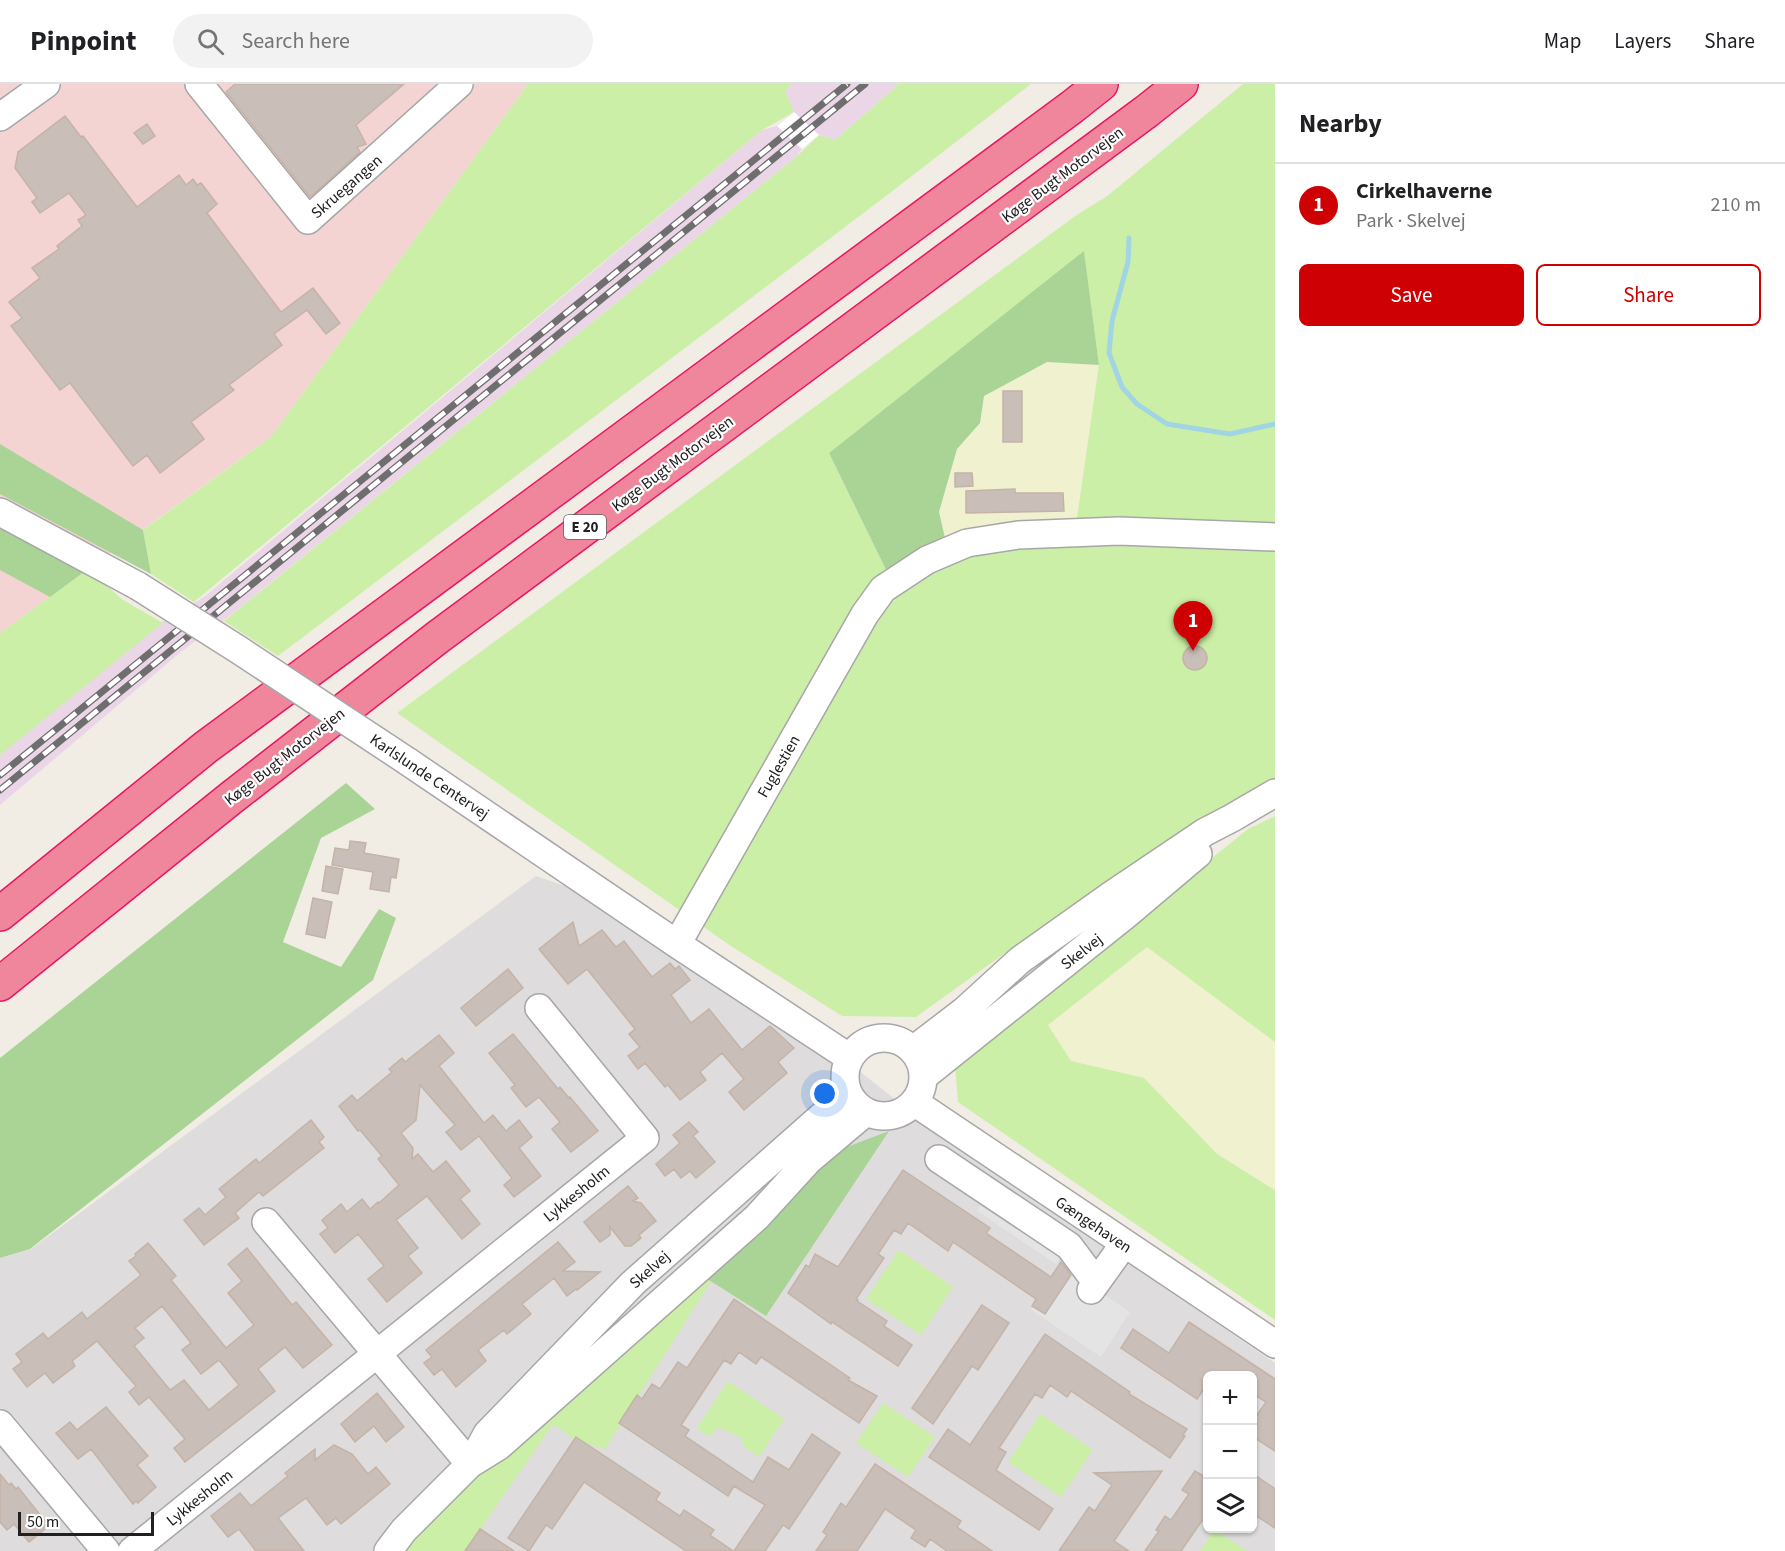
<!DOCTYPE html>
<meta charset="utf-8">
<style>
body{margin:0;font-family:"Source Sans 3",sans-serif;background:#f2f2f2;color:#202124}
.controls{position:absolute;right:18px;bottom:18px;display:grid;overflow:hidden;border-radius:9px;box-shadow:0 2px 4px #0004}
.controls button{width:54px;height:54px;display:grid;place-items:center;padding:0;border:0;border-bottom:2px solid #e0e0e0;background:#fff;color:#202124;font:30px sans-serif}
.scale{position:absolute;left:18px;bottom:15px;width:136px;box-sizing:border-box;padding-left:6px;border:3px solid #202020;border-top:0;font-size:16px;line-height:21px;white-space:nowrap;color:#202020;-webkit-text-stroke:4px #fff;paint-order:stroke}
.you{position:absolute;left:825px;top:1010px;width:21px;height:21px;margin:-15px;border:4px solid #fff;border-radius:50%;background:#1a73e8;box-shadow:0 0 0 9px #1a73e833}
.badge{display:grid;place-items:center;width:39px;height:39px;border-radius:50%;background:#cf0003;color:#fff;font-size:20px;font-weight:700}
.pin{position:absolute;translate:-50% -50px;filter:drop-shadow(0 2px 3px #0008)}
.pin::after{content:'';position:absolute;top:32px;width:21px;height:18px;background:inherit;clip-path:polygon(0 0,100% 0,50% 100%)}
.list{margin:0;padding:0;list-style:none}
h2{display:flex;justify-content:space-between;align-items:center;height:78px;margin:0;padding:0 24px;font-size:26px}
h2 small{font-size:20px;font-weight:400;color:#757577}
.list li{display:grid;grid-template-columns:39px 1fr auto;gap:18px;align-items:center;box-sizing:border-box;height:84px;padding:0 24px;border-top:2px solid #e0e0e0}
.list b{display:block;font-size:22px;white-space:nowrap}
.list p{margin:0;font-size:20px;white-space:nowrap;color:#757577}
.list em{font-size:20px;font-style:normal;color:#757577}
.actions{display:flex;gap:12px;padding:18px 24px}
.actions a{flex:1;padding:14px 0;border:2px solid #cf0003;border-radius:9px;text-align:center;font-size:21px;color:#cf0003}
.actions .main{background:#cf0003;color:#fff}
.icon{flex:none;width:33px;height:33px;fill:none;stroke:currentColor;stroke-width:2;stroke-linecap:round;stroke-linejoin:round}
.map{position:relative;flex:none;width:1275px;height:1467px;overflow:hidden}
header{display:flex;align-items:center;gap:36px;box-sizing:border-box;height:84px;padding:0 30px;background:#fff;border-bottom:2px solid #e0e0e0}
header strong{font-size:28px}
nav{display:flex;gap:33px;margin-inline-start:auto;font-size:21px}
.search{width:420px;height:54px;background:#f2f2f2;display:flex;align-items:center;gap:15px;box-sizing:border-box;padding:0 21px;border-radius:33px;color:#757577;font-size:22px}
main{display:flex}
aside{flex:1;background:#fff}
.map>svg:first-child{display:block}
</style>
<header>
<strong>Pinpoint</strong>
<div class="search"><svg class="icon" aria-label="search" viewBox="0 0 24 24"><circle cx="10" cy="10" r="6"/><path d="M15 15l6 6"/></svg>Search here</div>
<nav><a>Map</a><a>Layers</a><a>Share</a></nav>
</header>
<main>
<div class="map">
<svg width="1275" height="1467" viewBox="0 0 1275 1467">
<rect width="100%" height="100%" fill="#f1ede5"/>
<path fill="#dedcdc" fill-rule="evenodd" d="M536,792L672,839L944,1054L1275,1279V1467H0V1174L31,1165ZM1208,1292H1252V1444H1208Z"/>
<path fill="#f3d4d3" d="M0,0H528L271,353L0,549Z"/>
<path fill="#ebd6e7" d="M792,0H899L835,56L819,51L802,65L796,73L231,531L182,567L0,721V670L160,539L204,513L762,46L777,42L794,28L785,7Z"/>
<path fill="#eff1cf" d="M1047,278L1099,281L1076,441L945,454L939,429L957,365L980,339L984,312Z
M1147,863L1275,958V1106L1217,1070L1144,994L1071,977L1047,940Z"/>
<path fill="#cbefa7" fill-rule="evenodd" d="M528,0H792L785,7L794,28L762,46L194,518L151,490L143,446L271,353Z
M899,0H1031L882,115L278,572L224,537L796,73L819,51L835,56Z
M1243,0H1275V695L1180,749L1040,844L916,933L842,932L731,862L397,629L1078,130L1106,113ZM1084,168L1099,281L1076,441L889,492L829,369Z
M88,485L123,516L163,539L0,671V549Z
M1275,732V958L1147,863L1048,941L1071,977L1144,994L1217,1070L1275,1106V1236L958,1018L955,981L1248,745Z
M899,1166L953,1203L921,1251L866,1215Z
M701,1191L711,1197L605,1365L575,1356L553,1340L484,1440L464,1467H401L498,1372Z
M728,1297L784,1335L759,1373L743,1362L742,1354L717,1343L710,1353L697,1344Z
M883,1319L935,1353L908,1393L856,1359Z
M1040,1330L1093,1366L1061,1413L1008,1378Z
M1215,1446L1247,1467H1200Z"/>
<path fill="#a9d496" d="M1084,167L1099,281L1047,278L984,312L980,339L957,365L939,428L945,454L889,492L829,369Z
M0,360L143,446L151,490L0,410Z
M0,440L88,485L50,513L0,486Z
M346,699L375,725L321,754L283,858L341,883L379,825L396,834L373,896L30,1165L0,1174V974Z
M889,1047L766,1232L701,1191L839,1066Z"/>
<path fill="#e4e4e4" d="M994,1102L1074,1154L1056,1180L977,1127Z
M1062,1182L1130,1228L1101,1273L1031,1226Z"/>
<path fill="#fff" d="M794,28L819,51L802,65L777,42Z"/>
<g fill="none" stroke-linecap="round" stroke-linejoin="round">
<path stroke="#a2d5e3" stroke-width="5" d="M1129,154L1128,178L1112,237L1109,269L1122,303L1137,320L1167,340L1230,350L1275,340"/>
</g>
<path fill="#c9bfb8" stroke="#c4b3a6" stroke-width="1.5" fill-rule="evenodd" d="M235,0H404L356,41L366,60L357,63L360,68L310,113L226,8Z
M65,32L81,53L83,52L137,123L179,91L186,101L193,95L197,101L201,99L217,120L207,129L281,228L313,204L340,239L326,250L307,226L274,250L282,261L229,301L234,306L191,338L204,355L160,389L147,371L133,382L70,299L60,306L11,242L22,234L9,218L40,194L32,184L59,165L57,162L82,142L78,136L86,131L69,109L40,129L32,118L37,114L15,84L18,68Z
M147,40L155,52L143,60L134,49Z
M1003,307H1022V358H1003Z
M955,389H972L973,402L955,403Z
M1015,405V409H1063L1064,427L966,429V407Z
M1183 574a12 12 0 1 1 24 0a12 12 0 1 1-24 0Z
M350,757L366,759L364,769L399,775L396,794L391,793L389,808L370,805L373,788L332,781L335,764L349,766Z
M326,782L343,785L338,810L322,807Z
M313,814L332,818L325,854L306,850Z
M573,838L579,862L602,846L616,863L624,857L652,893L670,879L675,885L679,882L690,896L671,911L691,939L709,925L742,966L770,942L794,964L778,978L787,989L744,1026L729,1008L744,995L722,969L700,988L706,996L680,1016L668,1001L665,1003L645,979L638,985L628,972L640,963L629,950L635,945L587,885L568,900L539,865Z
M508,885L523,904L476,942L461,924Z
M513,950L558,1005L560,1003L569,1014L570,1013L598,1047L571,1068L552,1045L560,1038L539,1013L526,1023L511,1004L515,1001L489,969Z
M439,951L454,969L439,982L484,1039L493,1031L506,1047L519,1036L532,1053L519,1064L541,1092L514,1113L504,1101L512,1094L479,1052L461,1066L446,1048L455,1041L420,1001L416,1036L401,1049L413,1064L412,1075L418,1070L433,1088L446,1077L470,1107L460,1115L480,1140L462,1155L427,1112L396,1136L418,1164L408,1172L422,1189L387,1218L368,1195L384,1182L358,1150L335,1169L320,1150L328,1144L322,1136L341,1120L347,1128L362,1115L370,1125L378,1118L379,1119L399,1101L378,1075L382,1072L360,1046L358,1047L339,1022L352,1011L357,1017L392,988L389,985L402,974L405,978Z
M311,1036L324,1053L319,1058L324,1064L263,1112L259,1108L235,1129L239,1134L204,1161L184,1136L199,1124L205,1131L226,1113L219,1105L256,1075L259,1079Z
M689,1038L698,1048L693,1052L715,1078L696,1094L690,1087L681,1094L674,1085L665,1092L656,1080L680,1059L673,1051Z
M903,1086L990,1144L986,1149L1051,1193L1061,1178L1071,1191L1045,1230L1032,1222L1036,1215L953,1158L948,1167L908,1139L901,1150L894,1146L878,1170L884,1174L856,1215L858,1216L857,1217L887,1237L884,1242L912,1261L898,1282L832,1238L831,1240L788,1209L806,1181L809,1183L815,1170L838,1183Z
M628,1102L638,1114L633,1117L641,1119L656,1137L639,1151L641,1154L631,1162H625L610,1143V1151L600,1158L584,1138Z
M558,1158L575,1178L563,1187L600,1188L577,1206L576,1205L567,1212L554,1194L522,1220L531,1230L507,1250L504,1246L478,1266L486,1277L456,1303L442,1285L434,1291L424,1279L432,1273L426,1266Z
M148,1159L176,1192L171,1196L226,1264L254,1241L228,1209L242,1197L228,1180L247,1164L292,1221L296,1218L332,1261L303,1284L285,1263L258,1285L275,1307L185,1378L174,1364L185,1355L149,1313L139,1321L129,1308L136,1302L97,1257L72,1277L75,1282L53,1299L45,1289L27,1303L13,1285L22,1278L16,1270L43,1249L48,1255L82,1228L87,1235L141,1191L129,1177L136,1172L135,1170ZM162,1222L191,1259L182,1266L201,1290L219,1276L239,1301L209,1326L184,1296L170,1306L134,1262L144,1254L135,1244Z
M734,1215L850,1294L848,1296L877,1312L859,1339L761,1273L756,1280L739,1268L731,1280L724,1276L681,1341L689,1346L685,1352L753,1398L768,1373L789,1386L812,1350L840,1369L789,1445L783,1441L765,1467H734L765,1421L734,1402L728,1412L619,1339L637,1311L642,1315L652,1300L660,1305L678,1278L687,1284Z
M982,1221L1009,1239L978,1286L972,1282L933,1340L912,1324Z
M1189,1238L1275,1295V1367L1252,1352V1338L1266,1318L1252,1309V1292H1208V1299L1197,1315L1121,1264L1133,1245L1169,1269Z
M1045,1250L1130,1308L1129,1310L1187,1345L1183,1351L1185,1352L1170,1374L1071,1307L1067,1313L1050,1301L1042,1314L1035,1310L999,1364L1006,1368L996,1386L1053,1425L1039,1446L929,1373L948,1345L970,1361Z
M377,1309L404,1343L386,1358L374,1342L355,1358L341,1340Z
M106,1323L148,1372L137,1381L156,1403L138,1419L136,1417L133,1420L91,1365L78,1375L56,1349L70,1338L77,1346Z
M576,1353L660,1409L656,1416L680,1432L684,1426L714,1446L710,1451L733,1467H686L584,1398L552,1445L546,1441L529,1467L508,1454Z
M334,1361L352,1370L368,1390L376,1383L390,1400L341,1440L336,1434L327,1441L306,1414L278,1434L304,1467H256L239,1445L228,1453L211,1432L240,1409L251,1422L288,1392L285,1389L315,1365V1376Z
M875,1380L961,1437L957,1443L992,1467H947L930,1455L925,1463L911,1454L916,1446L885,1425L857,1467H816L827,1451L823,1448L841,1419L846,1423Z
M1162,1387L1114,1457L1129,1467H1059L1089,1423L1095,1427L1112,1401L1094,1389Z
M1195,1387L1208,1395V1428L1181,1467H1145L1159,1447L1156,1446L1165,1432L1171,1436L1189,1410L1182,1406Z
M1252,1389L1275,1405V1444L1252,1429Z
M0,1390L9,1401L11,1399L16,1405L18,1403L49,1442L29,1458L14,1440L7,1446L0,1438Z
M480,1445L514,1467H465Z"/>
<g fill="none" stroke-linecap="round" stroke-linejoin="round">
<defs>
<path id="minor" d="M199,0L308,136L459,0
M0,33L46,0
M0,428L138,502
M407,677L677,860L850,974
M677,860L865,530L883,505L927,476L967,459L1018,451L1119,447L1275,453
M845 993a39 39 0 1 1 78 0a39 39 0 1 1-78 0Z
M913,966L964,927L1020,876L1110,812L1205,748L1232,734L1275,709
M923,993L1127,830L1198,770
M914,1018L1275,1260
M939,1075L1069,1162L1096,1198
M266,1138L470,1380
M1091,1206L1124,1160
M0,1340L106,1467
M480,1363L487,1350L633,1199L848,1009
M132,1467L645,1054L539,924
M388,1467L404,1446L470,1380L499,1362L757,1133L809,1076L866,1028"/>
<path id="highway" d="M0,830L206,663L1072,23L1101,0
M0,900L231,714L438,553L1147,27L1181,0"/>
</defs>
<use href="#minor" stroke="#a7a7a7" stroke-width="30"/>
<use href="#highway" stroke="#eb1662" stroke-width="36"/>
<use href="#minor" stroke="#fff" stroke-width="27"/>
<use href="#highway" stroke="#ef869b" stroke-width="33"/>
<defs>
<path id="rail" d="M0,691L847,0
M0,706L865,0"/>
</defs>
<use href="#rail" stroke="#6e6e6e" stroke-width="7"/>
<use href="#rail" stroke="#fff" stroke-width="4.5" stroke-dasharray="14" stroke-linecap="butt"/>
<defs>
<path id="minor-bridge" d="M138,502L239,566L407,677"/>
</defs>
<use href="#minor-bridge" stroke="#a7a7a7" stroke-width="30" stroke-linecap="butt"/>
<use href="#minor-bridge" stroke="#fff" stroke-width="27"/>
</g>
<g text-anchor="middle" stroke-width="4.5" stroke-linejoin="round" paint-order="stroke">
<rect fill="#fff" stroke="#636363" stroke-width="1.5" x="564" y="431" width="42" height="24" rx="4.5"/>
<g font-size="15" font-weight="bold" fill="#202020">
<text x="585" y="448">E 20</text>
</g>
<g font-size="16" fill="#202020" stroke="#fff">
<text transform="translate(1062 90) rotate(-37)" y="6">Køge Bugt Motorvejen</text>
<text transform="translate(346 102) rotate(-41)" y="6">Skruegangen</text>
<text transform="translate(672 379) rotate(-37)" y="6">Køge Bugt Motorvejen</text>
<text transform="translate(284 672) rotate(-38)" y="6">Køge Bugt Motorvejen</text>
<text transform="translate(778 682) rotate(-60)" y="6">Fuglestien</text>
<text transform="translate(430 692) rotate(34)" y="6">Karlslunde Centervej</text>
<text transform="translate(1081 867) rotate(-38)" y="6">Skelvej</text>
<text transform="translate(576 1109) rotate(-39)" y="6">Lykkesholm</text>
<text transform="translate(1094 1140) rotate(34)" y="6">Gængehaven</text>
<text transform="translate(649 1185) rotate(-42)" y="6">Skelvej</text>
<text transform="translate(199 1413) rotate(-39)" y="6">Lykkesholm</text>
</g>
</g>
</svg>
<div class="controls">
<button>+</button>
<button>−</button>
<button><svg class="icon" aria-label="layers" viewBox="0 0 24 24"><path d="M12 4l9 5-9 5-9-5zM3 14l9 5 9-5"/></svg></button>
</div>
<div class="scale">50 m</div>
<div class="you"></div>
<div class="pin badge" style="left:1193px;top:567px">1</div>
</div>
<aside>
<h2>Nearby<small></small></h2>
<ul class="list">
<li><span class="badge">1</span><div><b>Cirkelhaverne</b><p>Park · Skelvej</p></div><em>210 m</em></li>
</ul>
<div class="actions"><a class="main">Save</a><a>Share</a></div>
</aside>
</main>
